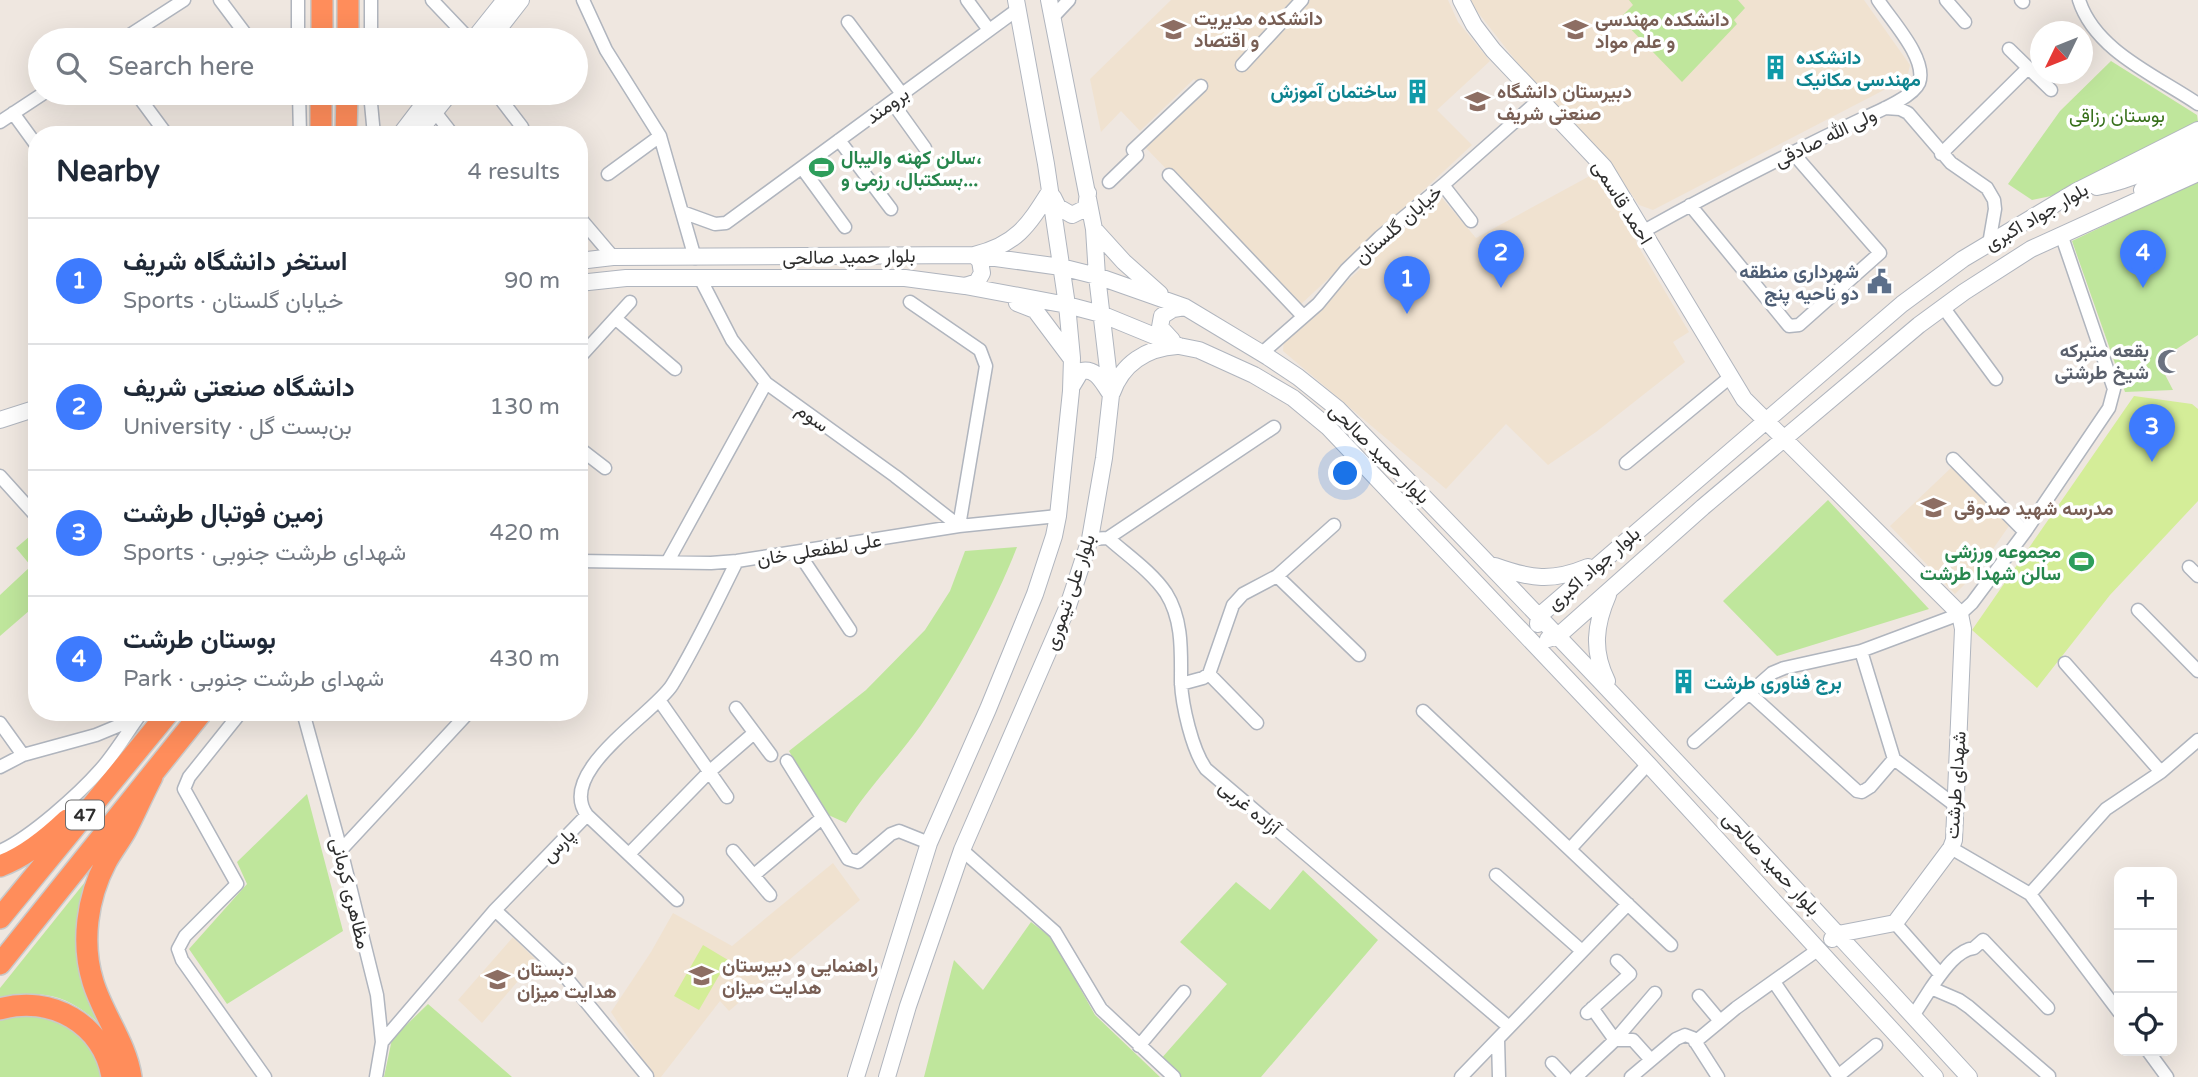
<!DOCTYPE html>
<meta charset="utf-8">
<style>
body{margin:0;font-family:"Varela Round",Vazirmatn,sans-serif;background:#f2f2f3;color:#1f2937}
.controls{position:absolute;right:21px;bottom:21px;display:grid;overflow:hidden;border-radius:14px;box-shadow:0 7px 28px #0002}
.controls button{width:63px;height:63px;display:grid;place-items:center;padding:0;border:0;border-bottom:2px solid #e0e1e3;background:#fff;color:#1f2937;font:35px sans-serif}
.compass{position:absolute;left:2030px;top:21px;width:63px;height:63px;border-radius:50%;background:#fff;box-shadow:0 7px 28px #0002;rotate:227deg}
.you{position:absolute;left:1346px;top:474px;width:24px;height:24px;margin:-18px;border:5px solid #fff;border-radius:50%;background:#1a73e8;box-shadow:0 0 0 10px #1a73e833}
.badge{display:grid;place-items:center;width:46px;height:46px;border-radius:50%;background:#3e7bfe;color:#fff;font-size:23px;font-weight:700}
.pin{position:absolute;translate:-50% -58px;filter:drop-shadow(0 2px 4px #0008)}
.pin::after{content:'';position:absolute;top:37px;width:24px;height:21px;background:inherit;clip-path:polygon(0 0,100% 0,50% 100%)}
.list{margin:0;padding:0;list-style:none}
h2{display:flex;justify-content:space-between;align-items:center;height:91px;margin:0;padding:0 28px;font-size:30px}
h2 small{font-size:23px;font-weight:400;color:#747a83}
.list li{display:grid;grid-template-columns:46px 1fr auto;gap:21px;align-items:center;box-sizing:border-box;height:126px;padding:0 28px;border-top:2px solid #e0e1e3}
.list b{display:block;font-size:26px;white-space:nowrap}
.list p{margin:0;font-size:23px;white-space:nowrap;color:#747a83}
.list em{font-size:23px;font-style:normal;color:#747a83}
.icon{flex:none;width:38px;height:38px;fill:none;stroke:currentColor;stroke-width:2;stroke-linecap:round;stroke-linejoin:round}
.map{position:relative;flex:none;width:2198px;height:1077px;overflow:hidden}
.search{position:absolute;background:#fff;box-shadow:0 7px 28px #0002;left:28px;top:28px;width:560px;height:77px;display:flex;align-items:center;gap:18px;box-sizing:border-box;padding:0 24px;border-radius:38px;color:#747a83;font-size:26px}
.panel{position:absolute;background:#fff;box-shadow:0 7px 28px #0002;left:28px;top:126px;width:560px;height:595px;border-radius:28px}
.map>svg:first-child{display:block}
</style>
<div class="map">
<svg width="2198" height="1077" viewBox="0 0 2198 1077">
<rect width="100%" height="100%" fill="#efe7e0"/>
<path fill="#f0e2d0" d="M1171,0H1448L1458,22L1490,61L1437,110L1472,145L1299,306L1145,147L1202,88L1194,79L1140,131L1121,111L1101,132L1090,79Z
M1471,0H1864L1910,65L1907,78L1653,210L1639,205L1606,158L1527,75L1476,10Z
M1597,172L1632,226L1637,244L1689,332L1673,342L1685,362L1596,432L1548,465L1506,424L1446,489L1283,351L1284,338L1438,199L1442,198L1476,238Z
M1953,466L2011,523L1977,572L1955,594L1890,526Z
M833,863L860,900L729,1011L720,1001L661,1077H654L611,1012L651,952L673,913L732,946Z
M513,937L536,960L482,1023L458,1000Z"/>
<path fill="#bfe69c" d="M1629,0H1738L1745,8L1734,20L1737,24L1682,82L1620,18L1633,5Z
M2111,61L2197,115L2198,122L2051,196L2032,200L2008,184L2060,111Z
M2198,181V335L2158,361L2173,390L2125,392L2072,241Z
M1828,500L1929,609L1777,656L1723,601Z
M37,530V604L0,636V595L31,566L16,548Z
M1017,547C994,606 957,674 921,725C897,759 868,788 846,823L824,813L789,751L866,690L925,630L950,591L965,551Z
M307,794L343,931L227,1004L189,949L247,884L237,862Z
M1303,870L1378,940L1261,1077H1180L1160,1060L1227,984L1180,942L1236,882L1270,910Z
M85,882L80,909L118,1063C113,1051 109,1037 101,1027C98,1021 90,1016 85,1012C58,992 32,991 0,998V988Z
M1031,922L1052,938L1095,1015L1160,1077H924L954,960L983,990Z
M428,1004L512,1077H384L392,1039Z
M39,1011L81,1030L106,1077H0V1014Z"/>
<path fill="#d4ed98" d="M2134,396L2192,404L2198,409V501L2110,595L2037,688L1972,630Z
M703,945L728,960L699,1010L674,996Z"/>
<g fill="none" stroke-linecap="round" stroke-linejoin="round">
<defs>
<path id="street" d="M220,0L250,40
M432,0L470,40
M583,0L606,50L660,136L695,258
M967,0L989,30
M1946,0L1965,22
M2021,0L2023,2
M2079,0C2095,51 2157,76 2198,104
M1052,18L1069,0
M848,22L902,94
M122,40L184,0
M298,40V0
M371,40V0
M2009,49L2051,90
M1242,65L1302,0
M136,93L167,135
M299,93L300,135
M370,93L374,135
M496,93L522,127
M892,102L925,148
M1885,108L1900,109L1908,113L1951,163L1987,188L1994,200L1995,209L1989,244
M435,112L453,135
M13,113L37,146
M0,122L44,93
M839,140L891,209
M1941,154L2028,68
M802,168L845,227
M608,174L660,136
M1169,175L1303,316
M1109,182L1137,155L1133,150L1201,86
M1443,185L1471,221
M1690,205L1789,326L1799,325L1880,253L1792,152
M682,212L715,224L726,223L1018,9
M579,217L613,257
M1642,232C1715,191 1790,153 1866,117C1879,111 1913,97 1919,83C1928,59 1891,20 1878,0
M700,278L732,340L766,383L895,476L959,526L986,366L980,350L910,302
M1943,307L1996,379
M616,319L675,369
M1262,353L1318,304L1346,270L1380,237L1443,185L1539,100
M579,358L630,302
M579,448L605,468
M1953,459L2025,532
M1626,463L1729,378
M0,476L37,517
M1108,538L1274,427
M1090,539L1108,538C1127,555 1152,572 1166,593C1183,620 1181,652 1181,682C1182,705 1192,750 1206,769L1509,1027
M798,552L850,630
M579,561L711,563L737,561L959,526L1058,516
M668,561L766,383
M2189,567L2198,576
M1277,576L1359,655
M2138,610L2198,671
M1861,651L1894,759L1956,806
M2065,663L2161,772
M1209,674L1257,723
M1181,684L1203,678L1209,674L1233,605L1243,594L1277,576L1334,525
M1749,693L1857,791L1862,792L1870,787L1894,759
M659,700L727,797
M736,708L771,755
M1423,711L1671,945
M241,712L189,777L184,789L237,884L185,936L178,949L182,960L265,1077
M303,712L341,850L377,995L382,1042L376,1077
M0,723L23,755
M1694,742L1772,673L1784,668L1861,651L1960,614L1972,603L2025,532L2109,408L2114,389L2061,234
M787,761L848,859L858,862L891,834L899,831L929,843
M0,767L23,755L96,735L137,718
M1951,848L2030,894L2119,1012
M1570,849L1648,764
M341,850L469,712
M962,850L1055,932L1101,1009L1174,1077
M0,851C30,838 79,794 101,769C116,752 128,731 142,712
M733,851L770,895
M629,854L709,772L754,733
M754,875L822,818
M1496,875L1582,951
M2030,894L2106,809L2161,772L2198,740
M677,900L587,815C555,772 654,714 672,685C696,646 716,603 737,561
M495,910L564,975L647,1076
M1895,923L1940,974
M1774,982L1839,1077
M1931,988C1941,974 1956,950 1974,948L1983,940L2048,1008
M1699,996L1720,1021
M1592,1008L1615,1040
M1587,1013L1630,974L1617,961
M1913,1016L1931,988L1959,1000L1969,1007L2049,1076
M1498,1039L1499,1077
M1615,1040H1633L1651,1060
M382,1042L495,910L587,815
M1695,1042L1736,1008L1819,949
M1139,1046L1184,992
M2148,1051L2167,1077
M1552,1063L1565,1077
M1838,1076L1876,1045
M1461,1077L1628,904
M1576,1077L1615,1040L1655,993
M1631,1077L1676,1039L1685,1035L1693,1038L1718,1077"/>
<path id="secondary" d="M1461,0L1474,25L1493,50L1604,167L1744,399L1960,614L1963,629L1954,840L1951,848L1895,923L1838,934L1832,939
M473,40L505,0
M490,40L521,0
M400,135L432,93
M416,135L450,93
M2097,187C2133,180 2165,163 2198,146
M2142,190L2198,158
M1053,197L1058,207L1072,215L1086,208L1088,193
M1094,229L1124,262L1160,294
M579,261L613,257L974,255L1061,267L1097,276L1185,307L1268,357L1298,377L1338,409C1553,628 1762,851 1969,1077
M579,283L626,278H905L965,286L1067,305L1101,314L1179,346L1199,350L1254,375L1293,398L1328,427L1648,764L1935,1077
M965,286L977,282L982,273L980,261L974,255C1016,245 1028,226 1050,191
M1017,303L1035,310L1071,358
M1172,340L1160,327L1162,316L1173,309L1185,307
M1072,386L1081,371C1097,368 1102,382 1110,393
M1112,393C1122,364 1146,348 1177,346
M0,420L37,408
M1495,566C1531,579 1552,582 1588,567
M1538,624L1539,616L1902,304L1963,259L2075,192L2198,130
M1548,639L1558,636L1703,507L1919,325L1964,292L2031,249L2198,173
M1607,681C1592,651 1595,625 1608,595
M856,1077L929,843L988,709L1035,594L1054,536L1058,516L1071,391L1072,358L1067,305L1046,164L1016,0
M887,1077L908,1006L962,850L1068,606L1090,539L1104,458L1111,395L1097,276L1094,229L1049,0"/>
<path id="highway" d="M322,40V0
M348,40V0
M321,135V93
M346,135L347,93
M0,866C25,857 48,838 67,820
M0,918L169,712
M0,964L202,712
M0,1009C50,994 104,1024 112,1077
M131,1077C126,1043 103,1015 93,982C81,943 87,898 106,862C112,851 120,841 126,830C135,813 143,794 152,777"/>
</defs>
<use href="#street" stroke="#b0b5be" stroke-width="15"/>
<use href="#secondary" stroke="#b0b5be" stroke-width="18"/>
<use href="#highway" stroke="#c9c9c9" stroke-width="24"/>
<use href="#street" stroke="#fff" stroke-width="12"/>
<use href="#secondary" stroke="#fff" stroke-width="16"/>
<use href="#highway" stroke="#ff8d5b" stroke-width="21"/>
</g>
<defs>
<symbol id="university-bare" viewBox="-9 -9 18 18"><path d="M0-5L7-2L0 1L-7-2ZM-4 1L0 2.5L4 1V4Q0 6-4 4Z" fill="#8d6e63" stroke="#fff" stroke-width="2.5" paint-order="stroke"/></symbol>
<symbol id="building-bare" viewBox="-9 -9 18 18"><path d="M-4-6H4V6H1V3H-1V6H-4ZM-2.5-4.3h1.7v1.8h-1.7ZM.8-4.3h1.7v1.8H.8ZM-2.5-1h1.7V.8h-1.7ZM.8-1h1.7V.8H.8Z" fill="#0f9aa8" stroke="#fff" stroke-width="2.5" paint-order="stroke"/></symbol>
<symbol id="school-bare" viewBox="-9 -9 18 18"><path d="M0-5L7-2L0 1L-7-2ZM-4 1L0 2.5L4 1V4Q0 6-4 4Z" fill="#8d6e63" stroke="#fff" stroke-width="2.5" paint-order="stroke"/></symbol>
<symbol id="stadium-bare" viewBox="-9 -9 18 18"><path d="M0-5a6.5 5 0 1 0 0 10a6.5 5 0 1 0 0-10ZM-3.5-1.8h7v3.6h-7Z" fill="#2e9e5b" stroke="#fff" stroke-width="2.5" paint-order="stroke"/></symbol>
<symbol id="civic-bare" viewBox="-9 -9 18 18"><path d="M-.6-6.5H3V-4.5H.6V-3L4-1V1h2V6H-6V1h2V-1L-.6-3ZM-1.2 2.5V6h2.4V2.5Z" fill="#5c6f8a" stroke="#fff" stroke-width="2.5" paint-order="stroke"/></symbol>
<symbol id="mosque-bare" viewBox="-9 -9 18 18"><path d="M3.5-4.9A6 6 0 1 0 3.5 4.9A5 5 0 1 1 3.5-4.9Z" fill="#6b7280" stroke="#fff" stroke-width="2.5" paint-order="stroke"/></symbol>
</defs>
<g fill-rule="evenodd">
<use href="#university-bare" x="1156" y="12" width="35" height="35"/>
<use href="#university-bare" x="1558" y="12" width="35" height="35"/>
<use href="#building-bare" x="1758" y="50" width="35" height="35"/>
<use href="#building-bare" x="1400" y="74" width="35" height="35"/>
<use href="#school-bare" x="1460" y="84" width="35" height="35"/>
<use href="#stadium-bare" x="804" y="150" width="35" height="35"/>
<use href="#civic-bare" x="1862" y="264" width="35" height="35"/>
<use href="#mosque-bare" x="2152" y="344" width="35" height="35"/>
<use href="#school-bare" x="1916" y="490" width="35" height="35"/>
<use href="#stadium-bare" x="2064" y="544" width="35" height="35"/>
<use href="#building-bare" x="1666" y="664" width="35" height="35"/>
<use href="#school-bare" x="684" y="958" width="35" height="35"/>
<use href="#school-bare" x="480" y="962" width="35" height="35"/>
</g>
<g text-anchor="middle" stroke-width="7" stroke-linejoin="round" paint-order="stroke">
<rect fill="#fff" stroke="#6d6d6d" stroke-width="2" x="66" y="800.5" width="38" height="29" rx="5"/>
<g font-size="18" font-weight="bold" fill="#2e2e2e">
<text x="85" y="821">47</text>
</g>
<g font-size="19" font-weight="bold" fill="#785e54" stroke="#fff" text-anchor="start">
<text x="1194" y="25">دانشکده مدیریت<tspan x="1194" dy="22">و اقتصاد</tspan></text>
<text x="1595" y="26">دانشکده مهندسی<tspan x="1595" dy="22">و علم مواد</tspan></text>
<text x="1497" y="98">دبیرستان دانشگاه<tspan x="1497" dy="22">صنعتی شریف</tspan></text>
<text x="1954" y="515">مدرسه شهید صدوقی</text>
<text x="722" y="972">راهنمایی و دبیرستان<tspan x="722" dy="22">هدایت میزان</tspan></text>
<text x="517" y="976">دبستان<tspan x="517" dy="22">هدایت میزان</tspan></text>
</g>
<g font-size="19" font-weight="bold" fill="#0d838f" stroke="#fff" text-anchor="start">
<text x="1796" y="64">دانشکده<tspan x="1796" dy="22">مهندسی مکانیک</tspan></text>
<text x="1397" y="98" text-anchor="end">ساختمان آموزش</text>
<text x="1704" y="689">برج فناوری طرشت</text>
</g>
<g font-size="19" fill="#2e2e2e" stroke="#fff">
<text transform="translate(887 105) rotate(-36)" y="7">برومند</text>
<text transform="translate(1825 137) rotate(-26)" y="7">ولی الله صادقی</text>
<text transform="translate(1623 202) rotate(58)" y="7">احمد قاسمی</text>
<text transform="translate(2036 216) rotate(-30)" y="7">بلوار جواد اکبری</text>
<text transform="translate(1398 224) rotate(-41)" y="7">خیابان گلستان</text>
<text transform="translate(849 256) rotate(-1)" y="7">بلوار حمید صالحی</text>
<text transform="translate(813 417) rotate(36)" y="7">سوم</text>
<text transform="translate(1380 453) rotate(45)" y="7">بلوار حمید صالحی</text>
<text transform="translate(819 549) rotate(-9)" y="7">علی لطفعلی خان</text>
<text transform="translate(1593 568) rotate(-41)" y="7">بلوار جواد اکبری</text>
<text transform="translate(1069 592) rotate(-71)" y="7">بلوار علی تیموری</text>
<text transform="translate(1955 785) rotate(-86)" y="7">شهدای طرشت</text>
<text transform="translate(1250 807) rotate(40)" y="7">آزاده غربی</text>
<text transform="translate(558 845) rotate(-45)" y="7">پارس</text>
<text transform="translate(1772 863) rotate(47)" y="7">بلوار حمید صالحی</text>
<text transform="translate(351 893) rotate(76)" y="7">مظاهری کرمانی</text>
</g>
<g font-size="19" fill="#366f1a" stroke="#fff">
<text x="2117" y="122">بوستان رزاقی</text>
</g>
<g font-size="19" font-weight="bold" fill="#27864d" stroke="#fff" text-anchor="start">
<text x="841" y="164">سالن کهنه والیبال،<tspan x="841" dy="22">بسکتبال، رزمی و...</tspan></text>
<text x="2061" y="558" text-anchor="end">مجموعه ورزشی<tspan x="2061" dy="22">سالن شهدا طرشت</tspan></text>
</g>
<g font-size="19" font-weight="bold" fill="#4e5e75" stroke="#fff" text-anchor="end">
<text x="1859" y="278">شهرداری منطقه<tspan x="1859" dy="22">دو ناحیه پنج</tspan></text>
</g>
<g font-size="19" font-weight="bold" fill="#5b616d" stroke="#fff" text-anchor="end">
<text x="2149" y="357">بقعه متبرکه<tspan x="2149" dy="22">شیخ طرشتی</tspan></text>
</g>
</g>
</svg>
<div class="controls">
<button>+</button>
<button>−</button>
<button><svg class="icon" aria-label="locate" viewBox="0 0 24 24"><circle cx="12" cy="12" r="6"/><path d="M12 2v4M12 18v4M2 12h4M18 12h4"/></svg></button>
</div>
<svg class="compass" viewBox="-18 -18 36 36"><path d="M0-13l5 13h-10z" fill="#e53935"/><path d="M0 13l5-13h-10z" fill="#747a83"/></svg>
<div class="you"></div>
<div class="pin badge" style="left:1407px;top:314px">1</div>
<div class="pin badge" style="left:1501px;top:288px">2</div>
<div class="pin badge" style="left:2152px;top:462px">3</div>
<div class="pin badge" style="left:2143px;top:288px">4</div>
<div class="search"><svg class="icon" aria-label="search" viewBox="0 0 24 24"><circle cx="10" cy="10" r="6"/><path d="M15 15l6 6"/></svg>Search here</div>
<section class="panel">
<h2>Nearby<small>4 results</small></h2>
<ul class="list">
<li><span class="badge">1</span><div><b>استخر دانشگاه شریف</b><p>Sports · خیابان گلستان</p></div><em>90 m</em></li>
<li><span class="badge">2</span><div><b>دانشگاه صنعتی شریف</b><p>University · بن‌‌بست گل</p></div><em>130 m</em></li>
<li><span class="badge">3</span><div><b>زمین فوتبال طرشت</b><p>Sports · شهدای طرشت جنوبی</p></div><em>420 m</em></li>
<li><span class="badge">4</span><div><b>بوستان طرشت</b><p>Park · شهدای طرشت جنوبی</p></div><em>430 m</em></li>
</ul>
</section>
</div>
